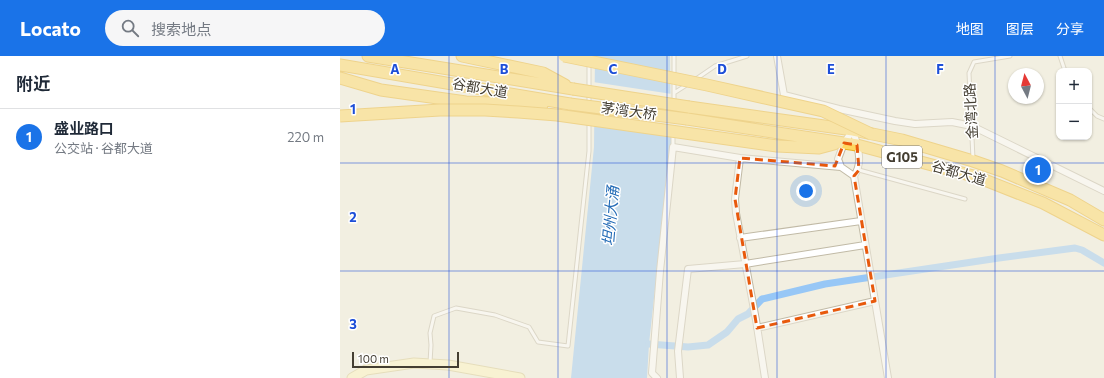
<!DOCTYPE html>
<html lang="zh">
<meta charset="utf-8">
<style>
body{margin:0;font-family:Commissioner,"Noto Sans SC",sans-serif;background:#f6f6f7;color:#1f2937}
.controls{position:absolute;right:12px;top:12px;display:grid;overflow:hidden;border-radius:8px;box-shadow:0 1px 3px #0004}
.controls button{width:36px;height:36px;display:grid;place-items:center;padding:0;border:0;border-bottom:1px solid #e0e1e3;background:#fff;color:#1f2937;font:20px sans-serif}
.compass{position:absolute;left:668px;top:12px;width:36px;height:36px;border-radius:50%;background:#fff;box-shadow:0 1px 3px #0004;rotate:353deg}
.scale{position:absolute;left:12px;bottom:10px;width:107px;box-sizing:border-box;padding-left:4px;border:2px solid #443e32;border-top:0;font-size:11px;line-height:14px;white-space:nowrap;color:#443e32;-webkit-text-stroke:3px #fff;paint-order:stroke}
.you{position:absolute;left:466px;top:135px;width:14px;height:14px;margin:-10px;border:3px solid #fff;border-radius:50%;background:#1a73e8;box-shadow:0 0 0 6px #1a73e833}
.badge{display:grid;place-items:center;width:26px;height:26px;border-radius:50%;background:#1a73e8;color:#fff;font-size:13px;font-weight:700}
.pin{position:absolute;translate:-50% -50%;border:2px solid #fff;box-shadow:0 1px 4px #0006}
.list{margin:0;padding:0;list-style:none}
h2{display:flex;justify-content:space-between;align-items:center;height:52px;margin:0;padding:0 16px;font-size:17px}
h2 small{font-size:13px;font-weight:400;color:#747a83}
.list li{display:grid;grid-template-columns:26px 1fr auto;gap:12px;align-items:center;box-sizing:border-box;height:56px;padding:0 16px;border-top:1px solid #e0e1e3}
.list b{display:block;font-size:15px;white-space:nowrap}
.list p{margin:0;font-size:13px;white-space:nowrap;color:#747a83}
.list em{font-size:13px;font-style:normal;color:#747a83}
.icon{flex:none;width:22px;height:22px;fill:none;stroke:currentColor;stroke-width:2;stroke-linecap:round;stroke-linejoin:round}
.map{position:relative;flex:none;width:764px;height:322px;overflow:hidden}
header{display:flex;align-items:center;gap:24px;box-sizing:border-box;height:56px;padding:0 20px;background:#1a73e8;color:#fff}
header strong{font-size:19px}
nav{display:flex;gap:22px;margin-inline-start:auto;font-size:14px}
.search{width:280px;height:36px;background:#f6f6f7;display:flex;align-items:center;gap:10px;box-sizing:border-box;padding:0 14px;border-radius:22px;color:#747a83;font-size:15px}
main{display:flex}
aside{flex:1;background:#fff}
.map>svg:first-child{display:block}
</style>
<header>
<strong>Locato</strong>
<div class="search"><svg class="icon" aria-label="search" viewBox="0 0 24 24"><circle cx="10" cy="10" r="6"/><path d="M15 15l6 6"/></svg>搜索地点</div>
<nav><a>地图</a><a>图层</a><a>分享</a></nav>
</header>
<main>
<aside>
<h2>附近<small></small></h2>
<ul class="list">
<li><span class="badge">1</span><div><b>盛业路口</b><p>公交站 · 谷都大道</p></div><em>220 m</em></li>
</ul>
</aside>
<div class="map">
<svg width="764" height="322" viewBox="0 0 764 322">
<rect width="100%" height="100%" fill="#f2efe1"/>
<path fill="#97c7f6" d="M255,0H330L331,87L309,288L307,322H231L254,91Z"/>
<path fill="#f2efe1" d="M253,26L332,38L333,74L253,62Z"/>
<g fill="none" stroke-linecap="round" stroke-linejoin="round">
<path stroke="#97c7f6" stroke-width="7" d="M309,288L348,291L368,289L387,276L398,263L408,258L422,243L485,228L659,202L735,192L742,194L764,207"/>
<defs>
<path id="lane" d="M720,0L725,15
M249,8V32
M356,23L375,10L407,0
M334,37L348,28
M249,38V60
M749,52L757,60L764,63
M334,59V0
M333,91V78
M633,103L629,17L634,6L670,0
M519,114L625,143
M90,307L91,289L90,277L94,260L116,252L155,259L189,271L198,286L228,290L249,95V66"/>
<path id="street" d="M437,0L444,39L499,53L555,65L575,68L612,66L632,70L764,135
M400,102L395,143L396,157L416,264L425,322
M514,120L501,111L498,103L504,87L513,74C517,89 524,106 514,120L548,322
M400,182L521,165
M417,272L535,245
M317,322L312,317L320,215L333,91L400,102L501,111
M340,322L338,295L348,213L405,208L525,189"/>
<path id="secondary" d="M12,322L26,314L74,307L108,309L180,322"/>
<path id="highway" d="M28,0L233,33
M122,0L203,17L225,29
M0,9L230,48
M0,22L41,34L126,46L202,49
M349,51L513,74L562,84L633,105L662,115L730,144L764,164
M347,63L517,89L637,121L703,147L764,179
M437,90L479,92L494,88"/>
</defs>
<use href="#lane" stroke="#c1baa6" stroke-width="5"/>
<use href="#street" stroke="#c1baa6" stroke-width="8"/>
<use href="#secondary" stroke="#d6c98d" stroke-width="11"/>
<use href="#highway" stroke="#e9b224" stroke-width="13"/>
<use href="#lane" stroke="#fff" stroke-width="3"/>
<use href="#street" stroke="#fff" stroke-width="6"/>
<use href="#secondary" stroke="#fff5bf" stroke-width="9"/>
<use href="#highway" stroke="#ffd760" stroke-width="11"/>
<defs>
<path id="highway-bridge" d="M224,0L367,29L483,55L531,78
M233,33L349,51
M230,48L347,63
M0,60L100,54H145L178,56L217,59L437,90"/>
</defs>
<use href="#highway-bridge" stroke="#e9b224" stroke-width="13" stroke-linecap="butt"/>
<use href="#highway-bridge" stroke="#ffd760" stroke-width="11"/>
</g>
<path d="M0 0H764V322H0ZM504,87L517,89L519,114L514,120L535,245L417,272L395,143L400,102L495,110Z" fill="#f2efe1" fill-opacity=".55" fill-rule="evenodd"/>
<path fill="none" stroke="#e8590c" stroke-width="3" stroke-dasharray="8 5" stroke-linejoin="round" d="M504,87L517,89L519,114L514,120L535,245L417,272L395,143L400,102L495,110Z"/>
<path fill="none" stroke="#1d4ed8" stroke-width="1" stroke-opacity="0.55" d="M109,0V322M218,0V322M327,0V322M437,0V322M546,0V322M655,0V322M0,107H764M0,215H764"/>
<g text-anchor="middle" stroke-width="3" stroke-linejoin="round" paint-order="stroke">
<rect fill="#fff" stroke="#7c7870" stroke-width="1" x="542" y="90" width="40" height="22" rx="3"/>
<g font-size="13" font-weight="bold" fill="#443e32">
<text x="562" y="106">G105</text>
</g>
<g font-size="14" fill="#443e32" stroke="#fff">
<text transform="translate(140 32) rotate(10)" y="5">谷都大道</text>
<text transform="translate(289 55) rotate(7)" y="5">茅湾大桥</text>
<text transform="translate(631 55) rotate(-93)" y="5">金湾北路</text>
<text transform="translate(619 117) rotate(16)" y="5">谷都大道</text>
</g>
<g font-size="15" font-style="italic" fill="#246cb7" stroke="#fff">
<text transform="translate(271 160) rotate(-85)" y="5">坦州大涌</text>
</g>
</g>
<g font-size="13" text-anchor="middle" font-weight="bold" fill="#1d4ed8" stroke="#fff" stroke-width="3" stroke-linejoin="round" paint-order="stroke">
<text x="55" y="18">A</text>
<text x="164" y="18">B</text>
<text x="273" y="18">C</text>
<text x="382" y="18">D</text>
<text x="491" y="18">E</text>
<text x="600" y="18">F</text>
<text x="13" y="58">1</text>
<text x="13" y="166">2</text>
<text x="13" y="273">3</text>
</g>
</svg>
<div class="controls">
<button>+</button>
<button>−</button>
</div>
<svg class="compass" viewBox="-18 -18 36 36"><path d="M0-13l5 13h-10z" fill="#e53935"/><path d="M0 13l5-13h-10z" fill="#747a83"/></svg>
<div class="scale">100 m</div>
<div class="you"></div>
<div class="pin badge" style="left:698px;top:114px">1</div>
</div>
</main>
